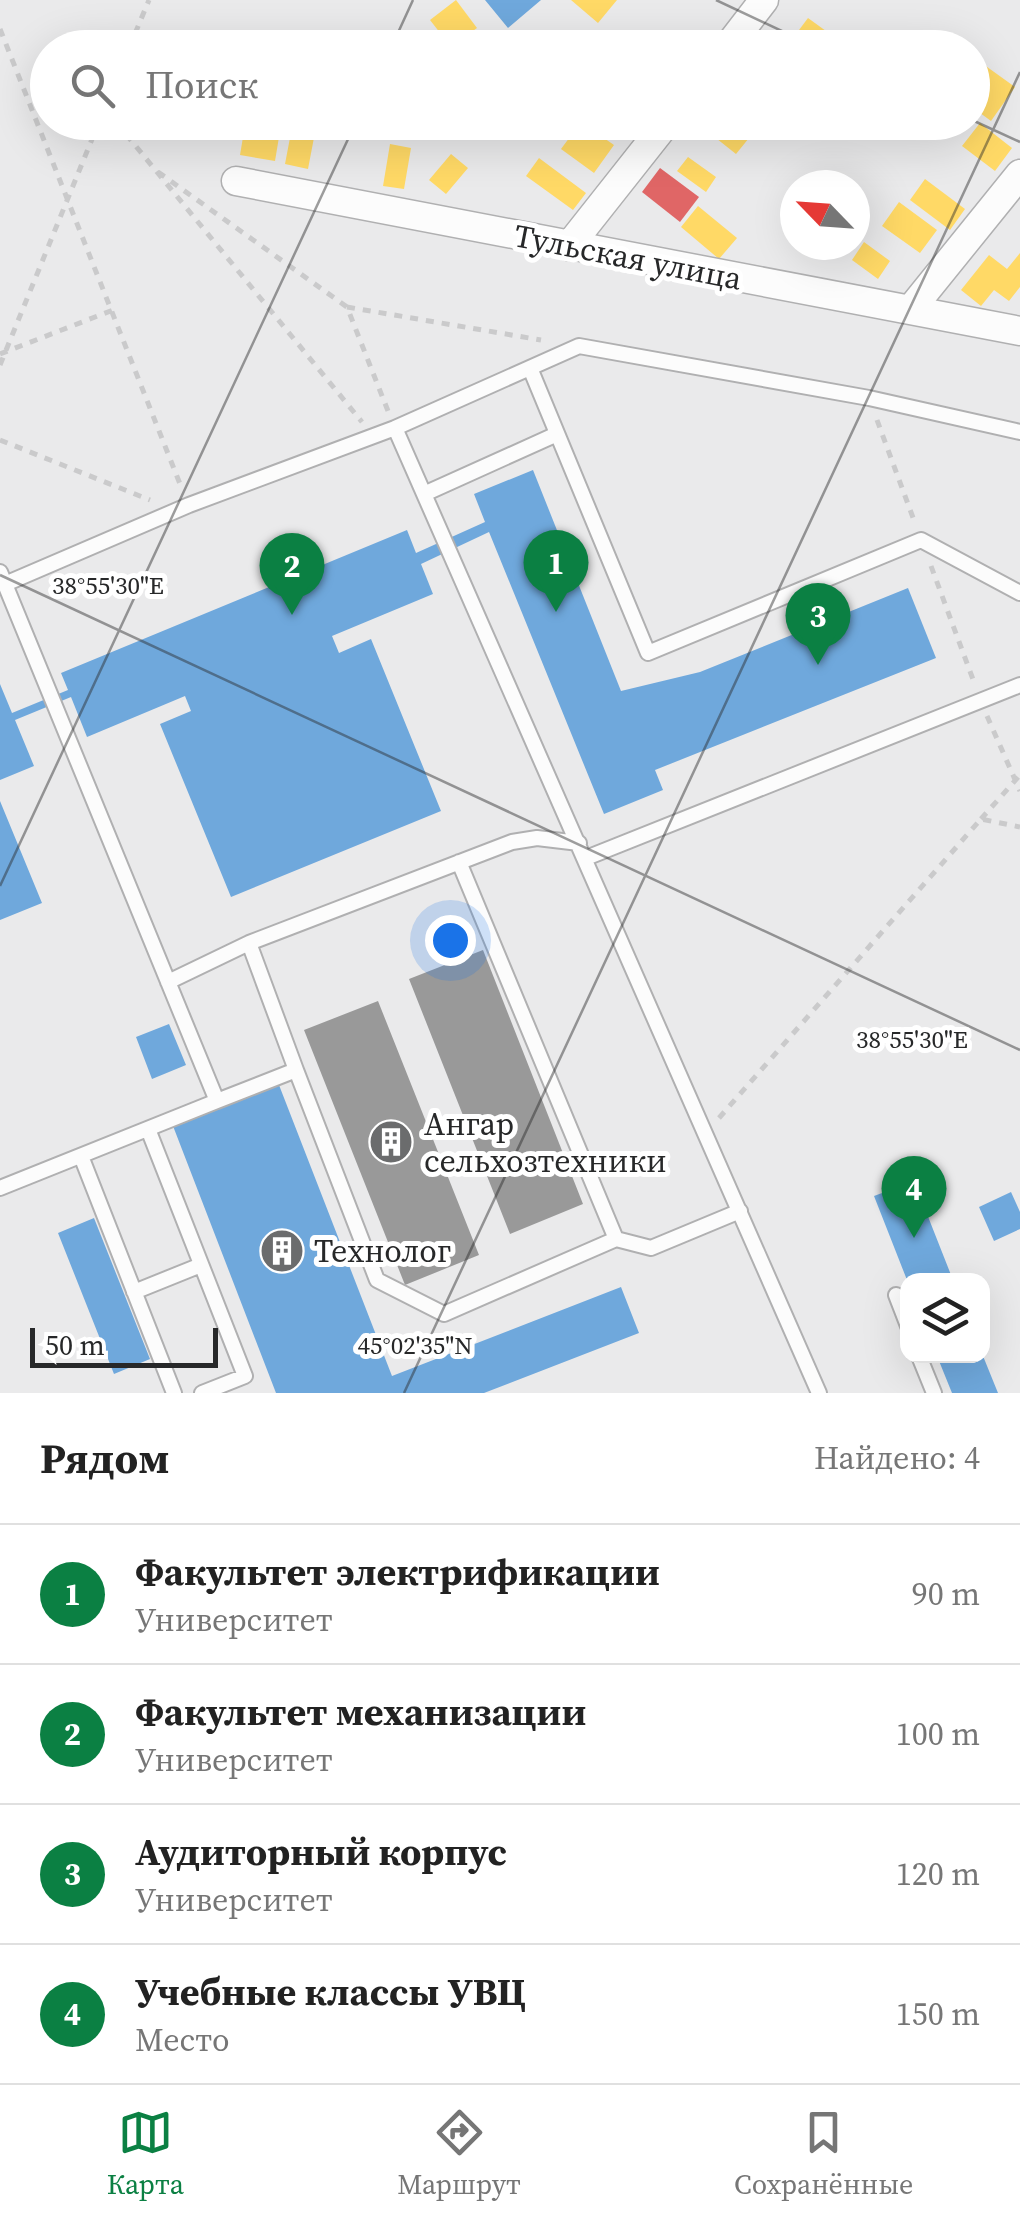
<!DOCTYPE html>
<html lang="ru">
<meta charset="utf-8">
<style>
body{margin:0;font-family:"Source Serif 4",serif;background:#f6f6f6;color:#222}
.controls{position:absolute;right:30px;bottom:30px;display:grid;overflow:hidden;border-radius:20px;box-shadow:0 10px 40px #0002}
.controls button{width:90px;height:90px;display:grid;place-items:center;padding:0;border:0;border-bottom:2px solid #e0e0e0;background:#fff;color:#222;font:50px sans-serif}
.compass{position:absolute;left:780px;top:170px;width:90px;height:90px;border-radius:50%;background:#fff;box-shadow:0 10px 40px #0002;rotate:295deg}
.scale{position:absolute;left:30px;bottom:25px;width:188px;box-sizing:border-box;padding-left:10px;border:5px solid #272829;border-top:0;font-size:28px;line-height:35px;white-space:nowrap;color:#272829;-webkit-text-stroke:8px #fff;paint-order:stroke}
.you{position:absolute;left:450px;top:940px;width:35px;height:35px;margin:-25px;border:8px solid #fff;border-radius:50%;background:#1a73e8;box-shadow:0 0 0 15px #1a73e833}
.badge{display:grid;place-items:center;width:65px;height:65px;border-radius:50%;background:#0b8043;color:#fff;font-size:32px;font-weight:700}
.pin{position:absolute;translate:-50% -82px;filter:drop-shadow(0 2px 5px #0008)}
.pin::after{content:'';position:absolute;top:52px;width:35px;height:30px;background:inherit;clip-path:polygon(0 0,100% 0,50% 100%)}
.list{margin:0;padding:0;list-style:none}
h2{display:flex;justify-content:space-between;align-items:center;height:130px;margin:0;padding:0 40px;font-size:42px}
h2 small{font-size:32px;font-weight:400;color:#767676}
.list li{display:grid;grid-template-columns:65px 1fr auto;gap:30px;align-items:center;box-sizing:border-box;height:140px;padding:0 40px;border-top:2px solid #e0e0e0}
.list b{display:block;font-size:38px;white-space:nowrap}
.list p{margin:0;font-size:32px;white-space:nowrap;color:#767676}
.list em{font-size:32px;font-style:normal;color:#767676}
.icon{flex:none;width:55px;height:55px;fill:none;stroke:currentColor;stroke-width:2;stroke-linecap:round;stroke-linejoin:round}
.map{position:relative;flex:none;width:1020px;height:1393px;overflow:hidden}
.search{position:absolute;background:#fff;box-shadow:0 10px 40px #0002;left:30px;right:30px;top:30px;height:110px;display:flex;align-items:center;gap:25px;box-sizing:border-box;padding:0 35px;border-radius:55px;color:#767676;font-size:38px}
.sheet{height:690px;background:#fff}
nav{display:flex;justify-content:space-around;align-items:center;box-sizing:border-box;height:140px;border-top:2px solid #e0e0e0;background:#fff;font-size:28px;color:#767676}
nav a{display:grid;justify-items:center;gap:5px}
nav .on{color:#0b8043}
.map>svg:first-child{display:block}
</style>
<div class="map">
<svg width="1020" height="1393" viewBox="0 0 1020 1393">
<rect width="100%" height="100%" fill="#eaeaeb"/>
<path fill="#ffd966" d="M456,0L477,28L451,47L430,20Z
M571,0H617L598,23Z
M808,18L837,39L831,48H797L790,42Z
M544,31L565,44L563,48L535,45Z
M983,64L1015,87L991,121L972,107V79Z
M293,122H317L308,169L285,164Z
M581,122L614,145L594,173L561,149Z
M705,122H752L758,127L736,154L702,127Z
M980,123L1012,148L995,171L962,146Z
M245,125L280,131L275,161L240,155Z
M390,144L411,148L404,189L383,186Z
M451,154L468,168L446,194L429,180Z
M688,157L716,177L706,192L677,171Z
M539,158L586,193L573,210L526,176Z
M925,179L965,209L950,230L910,200Z
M899,202L937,230L920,253L882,226Z
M698,206L737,238L719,259L681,227Z
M864,242L890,261L878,279L852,260Z
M1020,253V287L1009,301L994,290L981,306L961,290L989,255L1007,269Z"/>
<path fill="#e06666" d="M660,168L699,197L680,222L642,192Z"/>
<path fill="#6fa8dc" d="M485,0H541L508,28Z
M533,470L621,691L700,672L908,588L936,658L655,770L663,790L604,814L489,532L421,564L433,594L332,636L339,653L371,639L441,811L231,897L160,724L191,711L185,696L87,737L71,697L15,720L34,766L0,780V684L12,713L68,690L61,673L407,530L416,553L485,522L474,494Z
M0,801L42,903L0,920Z
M169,1024L186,1065L152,1079L136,1037Z
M279,1085L392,1376L621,1287L639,1333L484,1393H276L173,1126Z
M914,1181L953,1280H907L874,1196Z
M1011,1192L1020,1212V1229L994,1241L979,1207Z
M94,1218L150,1359L114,1374L58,1233Z
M937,1356H983L998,1393H952Z"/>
<path fill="#999" d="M483,950L583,1204L510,1234L409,979Z
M378,1001L479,1255L405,1285L304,1030Z"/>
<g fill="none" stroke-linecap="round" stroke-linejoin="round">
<defs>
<path id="lane" d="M530,368L648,653L921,540L1020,593
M395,428L579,346L869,398L1020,432
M424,494L557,434
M0,572L217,1101L0,1188
M5,584L189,505L395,428L819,1393
M586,858L1020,685
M249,943L296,1070
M168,982L249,943L512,842L537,838L579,843
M217,1101L296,1070L377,1280L444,1314L616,1239L459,862
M148,1129L245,1376L202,1393
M81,1156L174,1393
M616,1239L651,1248L740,1211
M134,1292L201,1265
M896,1295L908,1326
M919,1356L934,1393"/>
<path id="street" d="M727,48L764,0
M236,181L1020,331
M569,246L667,122
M911,309L1020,174"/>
</defs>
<use href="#lane" stroke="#b0b0b1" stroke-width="18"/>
<use href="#street" stroke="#b0b0b1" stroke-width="31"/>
<path stroke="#cacacb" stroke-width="5" stroke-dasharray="8 8" stroke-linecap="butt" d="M0,29L182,489
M129,48L149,0
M116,122L362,422
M158,172L347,307L388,411
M347,307L541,340
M0,354L113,310
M0,365L99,122
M877,420L915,523
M0,440L150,500
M931,566L974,682
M987,716L1020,791
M981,819L1020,775
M719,1118L981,819L1020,827"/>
<use href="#lane" stroke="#fcfcfc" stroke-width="14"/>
<use href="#street" stroke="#fcfcfc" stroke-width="28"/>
</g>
<path fill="none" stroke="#272829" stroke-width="2.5" stroke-opacity="0.45" d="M716,0L818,48M391,48L413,0M972,120L1020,142M0,575L1020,1050M0,886L356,122M404,1393L1020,72"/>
<defs>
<symbol id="building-disc" viewBox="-11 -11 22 22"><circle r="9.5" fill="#6b6c6d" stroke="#fff"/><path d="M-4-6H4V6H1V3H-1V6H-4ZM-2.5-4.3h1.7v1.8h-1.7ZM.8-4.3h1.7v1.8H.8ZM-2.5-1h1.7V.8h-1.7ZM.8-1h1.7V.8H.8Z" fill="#fff"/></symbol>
</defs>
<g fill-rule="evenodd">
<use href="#building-disc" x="366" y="1117" width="50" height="50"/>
<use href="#building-disc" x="257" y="1226" width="50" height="50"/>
</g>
<g text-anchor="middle" stroke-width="10" stroke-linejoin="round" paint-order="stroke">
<g font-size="32" fill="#272829" stroke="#fff">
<text transform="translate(628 257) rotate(11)" y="11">Тульская улица</text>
</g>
<g font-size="32" fill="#272829" stroke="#fff" text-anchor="start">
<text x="424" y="1135">Ангар<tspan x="424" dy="37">сельхозтехники</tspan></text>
<text x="314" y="1262">Технолог</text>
</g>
</g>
<g font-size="25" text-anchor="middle" fill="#272829" stroke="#fff" stroke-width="10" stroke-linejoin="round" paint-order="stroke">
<text x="108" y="594">38°55'30"E</text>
<text x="912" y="1048">38°55'30"E</text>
<text x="415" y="1354">45°02'35"N</text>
</g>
</svg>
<div class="controls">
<button><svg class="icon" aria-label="layers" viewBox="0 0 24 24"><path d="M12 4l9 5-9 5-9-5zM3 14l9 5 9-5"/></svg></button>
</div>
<svg class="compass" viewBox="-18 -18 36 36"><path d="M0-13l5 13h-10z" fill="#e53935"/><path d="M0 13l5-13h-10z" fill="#767676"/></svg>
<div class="scale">50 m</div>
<div class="you"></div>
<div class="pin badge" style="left:556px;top:612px">1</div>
<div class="pin badge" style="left:292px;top:615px">2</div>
<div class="pin badge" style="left:818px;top:665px">3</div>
<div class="pin badge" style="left:914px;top:1238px">4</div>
<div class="search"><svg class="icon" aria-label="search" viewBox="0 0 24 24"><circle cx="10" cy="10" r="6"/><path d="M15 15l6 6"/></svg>Поиск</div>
</div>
<section class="sheet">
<h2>Рядом<small>Найдено: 4</small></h2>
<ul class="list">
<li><span class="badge">1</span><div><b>Факультет электрификации</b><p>Университет</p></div><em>90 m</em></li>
<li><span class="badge">2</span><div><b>Факультет механизации</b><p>Университет</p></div><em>100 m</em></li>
<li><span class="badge">3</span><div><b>Аудиторный корпус</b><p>Университет</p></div><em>120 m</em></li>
<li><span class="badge">4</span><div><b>Учебные классы УВЦ</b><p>Место</p></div><em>150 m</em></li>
</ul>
</section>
<nav>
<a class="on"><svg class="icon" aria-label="map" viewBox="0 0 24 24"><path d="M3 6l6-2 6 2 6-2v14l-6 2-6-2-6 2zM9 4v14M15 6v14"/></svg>Карта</a>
<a><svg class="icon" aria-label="directions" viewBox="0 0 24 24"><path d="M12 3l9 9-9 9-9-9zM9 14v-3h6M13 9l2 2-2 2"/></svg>Маршрут</a>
<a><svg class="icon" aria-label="saved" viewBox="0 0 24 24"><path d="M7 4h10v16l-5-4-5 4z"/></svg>Сохранённые</a>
</nav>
